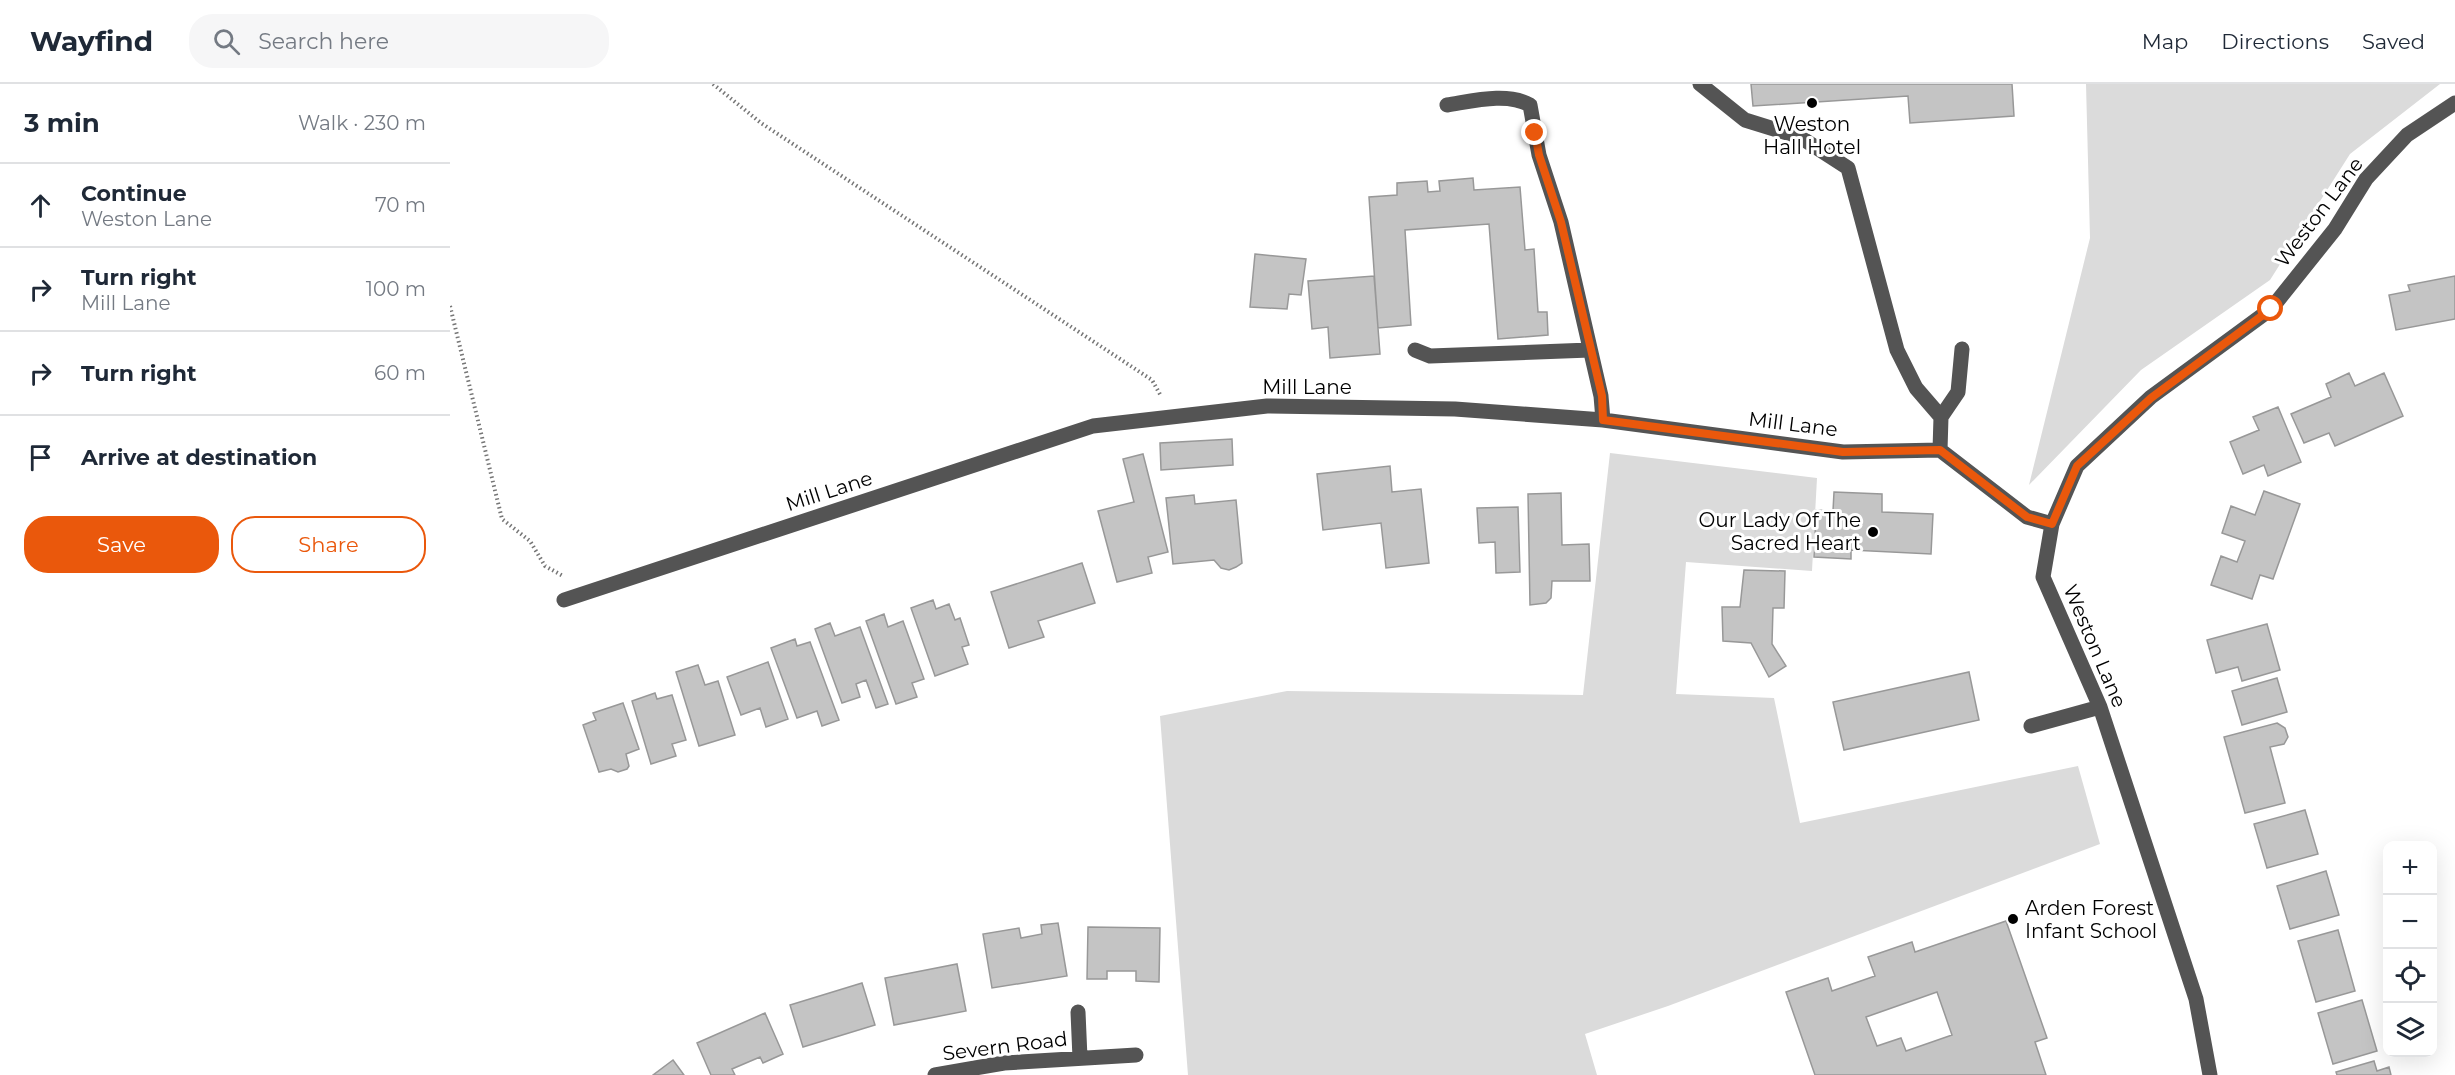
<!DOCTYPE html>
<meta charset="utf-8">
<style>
body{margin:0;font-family:Montserrat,sans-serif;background:#f6f6f7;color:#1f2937}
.controls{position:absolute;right:18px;bottom:18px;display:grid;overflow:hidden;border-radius:12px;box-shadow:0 6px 24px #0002}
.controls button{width:54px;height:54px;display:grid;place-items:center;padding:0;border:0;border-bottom:2px solid #e0e1e3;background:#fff;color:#1f2937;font:30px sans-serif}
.stop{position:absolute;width:18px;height:18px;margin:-14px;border:4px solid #ea580c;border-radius:50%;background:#fff}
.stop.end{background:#ea580c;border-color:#fff;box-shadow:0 2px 6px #0008}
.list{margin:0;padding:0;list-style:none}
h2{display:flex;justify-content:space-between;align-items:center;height:78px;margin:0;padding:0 24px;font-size:26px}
h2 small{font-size:20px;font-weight:400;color:#747a83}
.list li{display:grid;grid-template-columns:39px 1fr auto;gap:18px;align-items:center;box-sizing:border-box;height:84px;padding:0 24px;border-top:2px solid #e0e1e3}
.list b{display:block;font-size:22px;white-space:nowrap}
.list p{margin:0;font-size:20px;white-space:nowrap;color:#747a83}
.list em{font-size:20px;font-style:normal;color:#747a83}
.actions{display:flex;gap:12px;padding:18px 24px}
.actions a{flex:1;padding:14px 0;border:2px solid #ea580c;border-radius:24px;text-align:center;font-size:21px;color:#ea580c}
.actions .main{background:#ea580c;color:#fff}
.icon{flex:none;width:33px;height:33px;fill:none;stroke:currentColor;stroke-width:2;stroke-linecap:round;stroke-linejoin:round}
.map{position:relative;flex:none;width:2005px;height:991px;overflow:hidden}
header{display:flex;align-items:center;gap:36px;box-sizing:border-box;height:84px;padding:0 30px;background:#fff;border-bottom:2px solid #e0e1e3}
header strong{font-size:28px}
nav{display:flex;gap:33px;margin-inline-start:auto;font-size:21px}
.search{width:420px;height:54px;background:#f6f6f7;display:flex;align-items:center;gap:15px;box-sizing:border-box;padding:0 21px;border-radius:24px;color:#747a83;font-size:22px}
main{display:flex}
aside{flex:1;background:#fff}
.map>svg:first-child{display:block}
</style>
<header>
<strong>Wayfind</strong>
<div class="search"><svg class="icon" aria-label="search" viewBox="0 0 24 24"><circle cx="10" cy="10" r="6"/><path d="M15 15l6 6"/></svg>Search here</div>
<nav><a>Map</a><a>Directions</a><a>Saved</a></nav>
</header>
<main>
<aside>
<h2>3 min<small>Walk · 230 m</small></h2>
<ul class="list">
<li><svg class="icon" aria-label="ahead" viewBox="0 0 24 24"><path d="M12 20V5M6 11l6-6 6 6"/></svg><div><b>Continue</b><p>Weston Lane</p></div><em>70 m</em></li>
<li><svg class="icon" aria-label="right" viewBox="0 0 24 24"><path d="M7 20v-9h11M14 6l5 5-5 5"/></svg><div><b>Turn right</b><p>Mill Lane</p></div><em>100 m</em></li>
<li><svg class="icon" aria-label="right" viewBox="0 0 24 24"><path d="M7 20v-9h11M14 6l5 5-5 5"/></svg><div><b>Turn right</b></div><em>60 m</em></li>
<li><svg class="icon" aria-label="arrive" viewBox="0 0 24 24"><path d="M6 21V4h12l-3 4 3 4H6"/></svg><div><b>Arrive at destination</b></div></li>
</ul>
<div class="actions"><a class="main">Save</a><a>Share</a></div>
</aside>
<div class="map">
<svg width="2005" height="991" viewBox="0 0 2005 991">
<rect width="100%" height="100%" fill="#fff"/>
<path fill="#dbdbdb" d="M1636,0H1990L1900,70L1820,196L1691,286L1579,401L1640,154Z
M1160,369L1367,394L1362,487L1236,478L1226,610L1324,614L1350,739L1628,682L1650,760L1218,922L1135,950L1147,991H738L710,632L837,607L1133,611Z"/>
<path fill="#c4c4c4" stroke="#989898" stroke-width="1.5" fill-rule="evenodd" d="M1301,0H1562L1564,32L1460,39L1458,12L1303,22Z
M1023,94L1024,106L1070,103L1075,166L1084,165L1088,228H1097L1098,251L1048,255L1039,140L955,146L961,241L928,244L919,113L947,111V99L977,97L978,108L990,107L989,97Z
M805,170L856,175L851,211L839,210L837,225L800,223Z
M924,192L930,270L880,274L878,243L862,245L858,197Z
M2005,192V235L1946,246L1939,211L1960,207L1958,201Z
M1899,289L1905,302L1934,289L1953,332L1885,362L1879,349L1854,359L1841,330L1881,313L1876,300Z
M1828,323L1851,378L1818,392L1814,381L1793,390L1780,358L1809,346L1803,333Z
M782,355L783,381L711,386L710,359Z
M693,370L718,468L698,473L702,489L667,498L648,427L684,418L673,375Z
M940,382L942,408L971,405L979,479L936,484L931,439L873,446L867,390Z
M1814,407L1850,420L1823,495L1810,491L1802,515L1761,501L1771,472L1787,478L1795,457L1772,449L1781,422L1805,431Z
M1384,408L1432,410V428L1483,430L1481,470L1401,466V475L1364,473L1366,426L1383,427Z
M1111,409L1112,461L1139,460L1140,497H1102L1101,514L1096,519L1080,521L1078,410Z
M744,411L745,420L786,416L792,479L786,483L779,486L771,484L764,476L723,480L716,414Z
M1068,423L1070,488L1046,489L1045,458L1029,459L1027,424Z
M632,479L645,519L588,537L594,553L559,564L541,508Z
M1294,486L1335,487L1334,524H1323L1322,560L1336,582L1319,593L1301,559L1273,557L1272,523H1290Z
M483,516L486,525L499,520L505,536L510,534L519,561L512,563L518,580L485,592L461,524Z
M434,530L438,543L453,537L474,595L462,599L467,613L446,620L416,537Z
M380,539L385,552L410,543L438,620L426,624L416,596L406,600L410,613L392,619L365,545Z
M1817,540L1830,586L1792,597L1788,583L1766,589L1757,556Z
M345,555L347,562L360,558L389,636L372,642L367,627L347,634L321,564Z
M318,578L338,635L316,643L310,624L291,631L277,593Z
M248,581L255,601L268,597L285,651L249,662L226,588Z
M1519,588L1529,636L1394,666L1383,618Z
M1827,594L1837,628L1792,641L1782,607Z
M205,609L207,615L222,611L236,656L222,660L226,672L201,680L182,617Z
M173,619L189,665L176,670L179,682L177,685L168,688L161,685L149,688L133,641L146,636L143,629Z
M1827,639L1835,644L1838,653L1834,660L1820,663L1835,719L1795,729L1774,653Z
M1855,726L1868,770L1817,784L1804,740Z
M1876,787L1889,831L1840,845L1827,802Z
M1556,837L1597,954L1585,958L1596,991H1365L1336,908L1378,894L1382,907L1425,892L1418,873L1462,858L1465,868ZM1487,908L1502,951L1456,967L1451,954L1427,962L1416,933Z
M608,839L617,892L542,904L533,850L569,844L571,854L592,850L591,841Z
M638,843L710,844L709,898L686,897V887H657V895H637Z
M1888,846L1905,907L1866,918L1848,857Z
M507,880L516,927L444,941L435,894Z
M412,899L425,941L353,963L340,921Z
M1912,916L1927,967L1883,980L1868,929Z
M315,929L333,970L313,979L310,973L282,985L285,991H261L247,959Z
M223,976L234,991H203Z
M1924,977L1927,987L1939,983L1941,991H1887L1886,988Z"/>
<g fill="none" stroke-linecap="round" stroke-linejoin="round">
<path stroke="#767676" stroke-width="4" stroke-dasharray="1.5 3" stroke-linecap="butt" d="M263,0L311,39L702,296L711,312
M0,222L52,435L80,457L95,482L113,492"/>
<path stroke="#545454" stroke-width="15" d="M1250,0L1295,36L1350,53L1398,84L1447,266L1466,304L1491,333
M997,21C1023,17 1057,8 1080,21L1089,71L1111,138L1151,312L1153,336
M965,266L980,272L1140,266
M1490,366L1491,333L1508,308L1512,265
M114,516L643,342L817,322L1005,325L1153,336L1393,368L1490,366L1577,433L1602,440
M1581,642L1650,623
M628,928L630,974
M485,991L554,979L686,971
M1760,991L1746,915L1650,623L1593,493L1602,440L1627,382L1701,313L1821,225L1885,145L1916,95L1957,51L2005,19"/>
</g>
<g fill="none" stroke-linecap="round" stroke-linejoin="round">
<path stroke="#ea580c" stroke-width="8" d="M1085,49L1089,71L1111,138L1152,312L1153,336L1393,368L1490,366L1577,433L1602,440L1627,382L1701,314L1821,225"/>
</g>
<g fill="#000" stroke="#fff" stroke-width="2">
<circle cx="1362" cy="19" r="6"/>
<circle cx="1423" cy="448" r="6"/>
<circle cx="1563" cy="835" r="6"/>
</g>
<g text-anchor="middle" stroke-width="6" stroke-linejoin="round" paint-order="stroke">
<g font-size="20" fill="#000" stroke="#fff">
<text x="1362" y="47">Weston<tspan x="1362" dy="23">Hall Hotel</tspan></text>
<text x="1411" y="443" text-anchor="end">Our Lady Of The<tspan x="1411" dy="23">Sacred Heart</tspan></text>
<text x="1575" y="831" text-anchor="start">Arden Forest<tspan x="1575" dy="23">Infant School</tspan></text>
</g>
<g font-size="20" fill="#000" stroke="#fff">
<text transform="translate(1869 128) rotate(-53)" y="7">Weston Lane</text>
<text x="857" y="310">Mill Lane</text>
<text transform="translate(1343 340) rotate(7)" y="7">Mill Lane</text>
<text transform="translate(379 407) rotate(-18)" y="7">Mill Lane</text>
<text transform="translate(1645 562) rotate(67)" y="7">Weston Lane</text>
<text transform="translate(555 962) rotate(-7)" y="7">Severn Road</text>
</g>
</g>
</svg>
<div class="controls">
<button>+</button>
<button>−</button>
<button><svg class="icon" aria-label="locate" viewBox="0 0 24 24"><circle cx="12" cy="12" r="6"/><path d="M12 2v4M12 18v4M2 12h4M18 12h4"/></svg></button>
<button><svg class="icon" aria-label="layers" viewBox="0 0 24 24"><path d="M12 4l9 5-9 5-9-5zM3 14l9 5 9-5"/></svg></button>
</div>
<div class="stop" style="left:1821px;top:225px"></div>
<div class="stop end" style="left:1085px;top:49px"></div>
</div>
</main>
